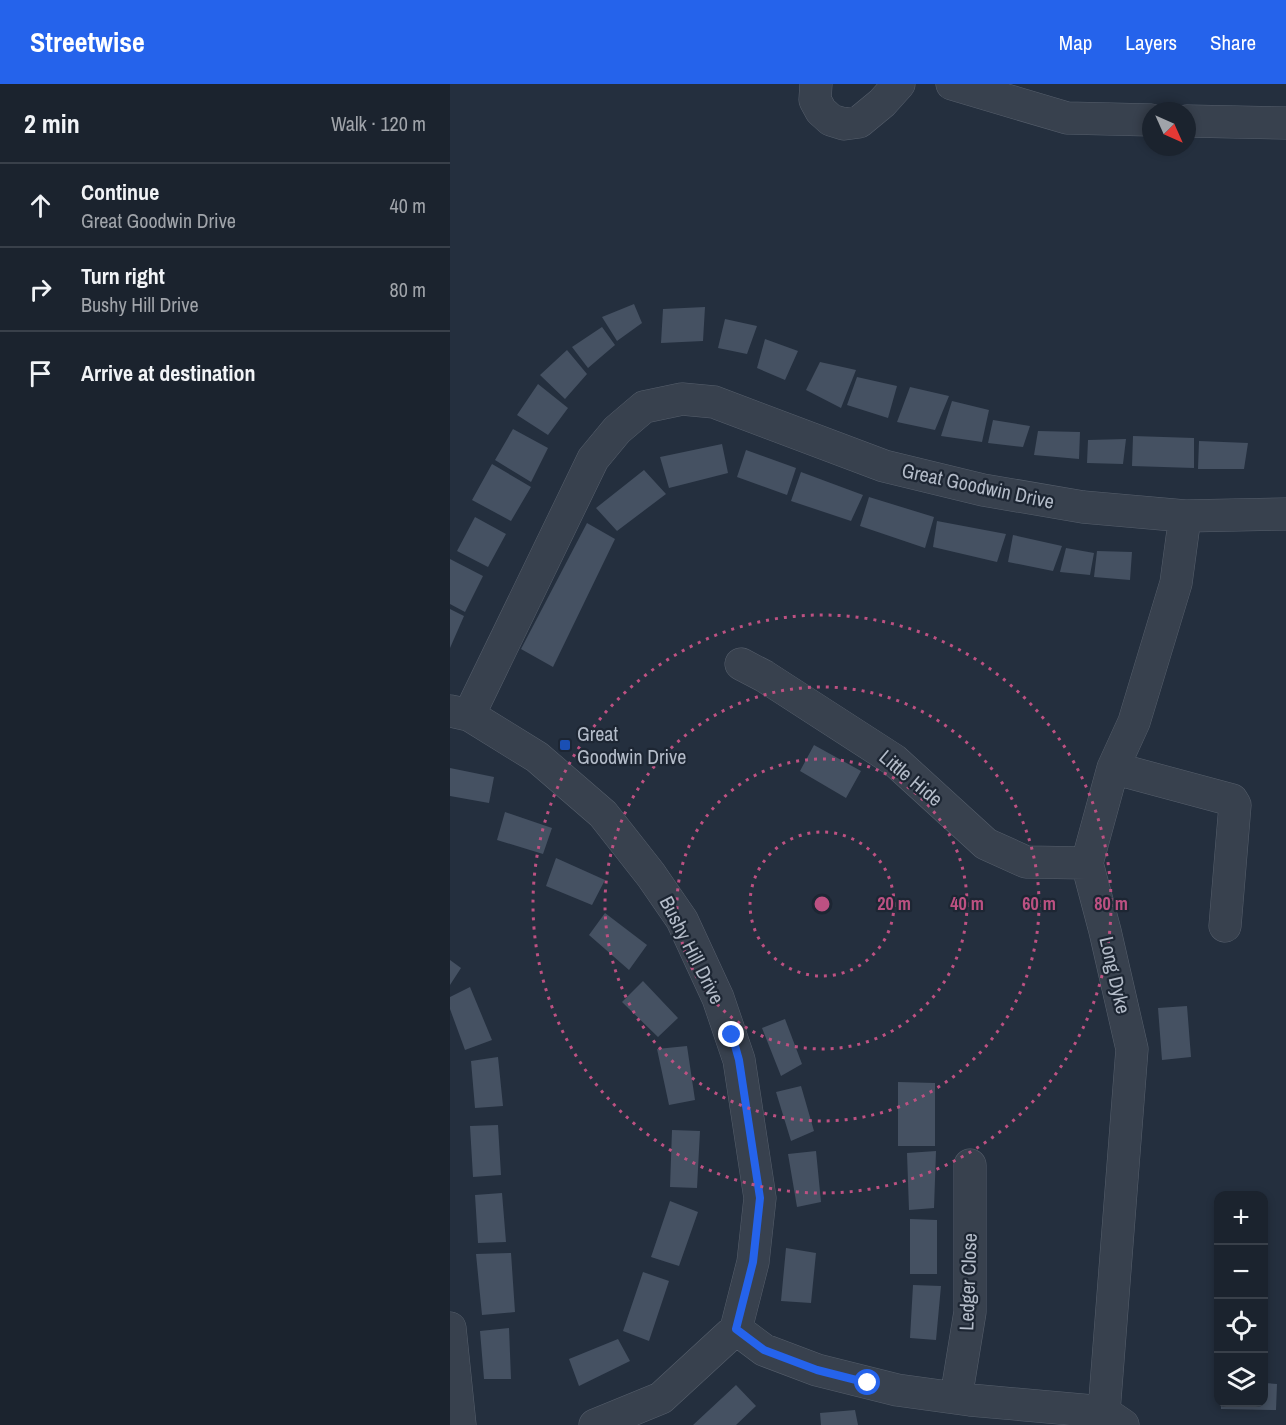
<!DOCTYPE html>
<meta charset="utf-8">
<style>
body{margin:0;font-family:"Archivo Narrow",sans-serif;background:#282f3a;color:#f1f3f6}
.controls{position:absolute;right:18px;bottom:18px;display:grid;overflow:hidden;border-radius:12px;box-shadow:0 3px 9px #0003}
.controls button{width:54px;height:54px;display:grid;place-items:center;padding:0;border:0;border-bottom:2px solid #39404a;background:#1b232e;color:#f1f3f6;font:30px sans-serif}
.compass{position:absolute;left:692px;top:18px;width:54px;height:54px;border-radius:50%;background:#1b232e;box-shadow:0 3px 9px #0003;rotate:135deg}
.stop{position:absolute;width:18px;height:18px;margin:-14px;border:4px solid #2563eb;border-radius:50%;background:#fff}
.stop.end{background:#2563eb;border-color:#fff;box-shadow:0 2px 6px #0008}
.list{margin:0;padding:0;list-style:none}
h2{display:flex;justify-content:space-between;align-items:center;height:78px;margin:0;padding:0 24px;font-size:26px}
h2 small{font-size:20px;font-weight:400;color:#a0a4aa}
.list li{display:grid;grid-template-columns:39px 1fr auto;gap:18px;align-items:center;box-sizing:border-box;height:84px;padding:0 24px;border-top:2px solid #39404a}
.list b{display:block;font-size:22px;white-space:nowrap}
.list p{margin:0;font-size:20px;white-space:nowrap;color:#a0a4aa}
.list em{font-size:20px;font-style:normal;color:#a0a4aa}
.icon{flex:none;width:33px;height:33px;fill:none;stroke:currentColor;stroke-width:2;stroke-linecap:round;stroke-linejoin:round}
.map{position:relative;flex:none;width:836px;height:1341px;overflow:hidden}
header{display:flex;align-items:center;gap:36px;box-sizing:border-box;height:84px;padding:0 30px;background:#2563eb;color:#fff}
header strong{font-size:28px}
nav{display:flex;gap:33px;margin-inline-start:auto;font-size:21px}
main{display:flex}
aside{flex:1;background:#1b232e}
.map>svg:first-child{display:block}
</style>
<header>
<strong>Streetwise</strong>
<nav><a>Map</a><a>Layers</a><a>Share</a></nav>
</header>
<main>
<aside>
<h2>2 min<small>Walk · 120 m</small></h2>
<ul class="list">
<li><svg class="icon" aria-label="ahead" viewBox="0 0 24 24"><path d="M12 20V5M6 11l6-6 6 6"/></svg><div><b>Continue</b><p>Great Goodwin Drive</p></div><em>40 m</em></li>
<li><svg class="icon" aria-label="right" viewBox="0 0 24 24"><path d="M7 20v-9h11M14 6l5 5-5 5"/></svg><div><b>Turn right</b><p>Bushy Hill Drive</p></div><em>80 m</em></li>
<li><svg class="icon" aria-label="arrive" viewBox="0 0 24 24"><path d="M6 21V4h12l-3 4 3 4H6"/></svg><div><b>Arrive at destination</b></div></li>
</ul>
</aside>
<div class="map">
<svg width="836" height="1341" viewBox="0 0 836 1341">
<rect width="100%" height="100%" fill="#242f3e"/>
<path fill="#455162" d="M184,220L192,239L167,257L152,233Z
M255,223L253,257L211,259L213,225Z
M275,235L307,242L297,270L268,264Z
M152,243L165,261L138,284L122,263Z
M315,255L348,267L335,296L307,284Z
M117,266L137,290L115,315L90,291Z
M370,278L406,286L391,324L356,306Z
M407,293L447,302L438,334L397,321Z
M88,300L118,324L98,351L67,331Z
M460,303L499,312L485,346L447,338Z
M502,317L539,326L532,358L491,352Z
M543,336L580,342L573,363L538,359Z
M63,345L98,364L81,398L45,376Z
M588,347L630,348L629,375L584,371Z
M683,352L744,354V384L682,382Z
M676,355L673,380L637,379L638,356Z
M749,357L798,359L794,385H748Z
M272,360L278,389L219,404L210,373Z
M296,366L346,384L337,411L287,393Z
M42,380L81,403L61,437L22,416Z
M194,386L216,410L167,447L146,424Z
M351,388L413,411L401,437L341,417Z
M419,413L484,433L475,464L410,442Z
M25,433L56,450L38,483L7,467Z
M487,437L556,450L547,478L483,463Z
M137,439L165,455L103,583L71,565Z
M563,451L612,462L603,487L558,478Z
M616,464L644,469L640,491L610,488Z
M647,467L682,468L680,496L644,493Z
M0,475L33,492L15,528L0,520Z
M0,525L14,532L0,564Z
M364,661L411,687L396,714L350,687Z
M0,684L44,693L39,719L0,712Z
M55,728L102,744L93,770L47,756Z
M106,774L155,796L142,821L96,802Z
M155,829L197,861L179,886L139,851Z
M0,876L11,884L0,901Z
M193,897L228,934L208,953L172,918Z
M20,903L42,956L15,966L0,925V913Z
M737,922L741,973L712,976L708,924Z
M335,935L352,980L331,992L312,944Z
M237,962L245,1016L219,1021L207,965Z
M48,973L53,1022L25,1024L21,977Z
M448,998L485,999V1062H448Z
M351,1002L364,1047L341,1057L326,1008Z
M48,1041L51,1091L23,1093L20,1042Z
M222,1046L250,1047L247,1104L220,1103Z
M366,1067L371,1118L347,1123L338,1070Z
M486,1067L484,1124L459,1126L457,1069Z
M52,1109L56,1158L28,1159L25,1111Z
M220,1117L248,1128L229,1182L201,1173Z
M460,1135L487,1136V1190H460Z
M336,1164L366,1169L361,1219L331,1217Z
M61,1169L65,1228L32,1231L26,1170Z
M193,1188L219,1197L199,1257L173,1247Z
M463,1201L491,1202L486,1256L460,1254Z
M59,1244L61,1295H34L30,1247Z
M168,1255L180,1277L129,1302L119,1275Z
M814,1299L827,1300L826,1326L771,1325V1318H814Z
M286,1301L306,1322L286,1341H243Z
M405,1326L408,1341H371L370,1329Z"/>
<g fill="none" stroke-linecap="round" stroke-linejoin="round">
<defs>
<path id="minor" d="M366,0L365,16L371,27L381,36L394,40L409,38L432,19L449,0
M502,0L617,34L701,36
M737,37L836,39
M291,580L314,592L444,676L536,760L576,778L637,779
M0,627L19,631L87,673L153,730L201,791L232,836L268,914L289,976L310,1114L303,1178L286,1245L211,1314L145,1341
M19,631L143,375L167,346L194,323L232,315L264,318L434,382L533,406L633,423L735,432L836,430
M663,684L782,716L785,721L775,842
M0,1244L10,1341
M286,1245L314,1266L367,1286L447,1306L520,1316L654,1328L673,1341
M506,1314L520,1228V1081
M654,1328L682,965L655,847L637,779L663,684L684,638L726,499L735,432"/>
</defs>
<use href="#minor" stroke="#565f6c" stroke-width="33"/>
<use href="#minor" stroke="#38414e" stroke-width="32"/>
</g>
<g fill="none" stroke-linecap="round" stroke-linejoin="round">
<path stroke="#2563eb" stroke-width="8" d="M282,951L289,976L310,1114L303,1178L286,1245L314,1266L367,1286L418,1299"/>
</g>
<g fill="none" stroke="#bd5182" stroke-width="3" stroke-dasharray="3 6">
<circle cx="372" cy="820" r="72"/>
<circle cx="372" cy="820" r="145"/>
<circle cx="372" cy="820" r="217"/>
<circle cx="372" cy="820" r="289"/>
</g>
<rect fill="#1a4fb4" stroke="#1d2633" stroke-width="2" x="109" y="655" width="12" height="12" rx="3"/>
<g text-anchor="middle" stroke-width="4.5" stroke-linejoin="round" paint-order="stroke">
<g font-size="20" fill="#b4bcc9" stroke="#1d2633">
<text transform="translate(528 402) rotate(12)" y="7">Great Goodwin Drive</text>
<text transform="translate(461 694) rotate(40)" y="7">Little Hide</text>
<text transform="translate(242 866) rotate(63)" y="7">Bushy Hill Drive</text>
<text transform="translate(665 891) rotate(77)" y="7">Long Dyke</text>
<text transform="translate(518 1198) rotate(-88)" y="7">Ledger Close</text>
</g>
<g font-size="20" fill="#b4bcc9" stroke="#1d2633" text-anchor="start">
<text x="127" y="657">Great<tspan x="127" dy="23">Goodwin Drive</tspan></text>
</g>
</g>
<circle cx="372" cy="820" r="9" fill="#bd5182" stroke="#1d2633" stroke-width="3"/>
<g font-size="18" text-anchor="middle" font-weight="bold" fill="#bd5182" stroke="#1d2633" stroke-width="4.5" stroke-linejoin="round" paint-order="stroke">
<text x="444" y="826">20 m</text>
<text x="517" y="826">40 m</text>
<text x="589" y="826">60 m</text>
<text x="661" y="826">80 m</text>
</g>
</svg>
<div class="controls">
<button>+</button>
<button>−</button>
<button><svg class="icon" aria-label="locate" viewBox="0 0 24 24"><circle cx="12" cy="12" r="6"/><path d="M12 2v4M12 18v4M2 12h4M18 12h4"/></svg></button>
<button><svg class="icon" aria-label="layers" viewBox="0 0 24 24"><path d="M12 4l9 5-9 5-9-5zM3 14l9 5 9-5"/></svg></button>
</div>
<svg class="compass" viewBox="-18 -18 36 36"><path d="M0-13l5 13h-10z" fill="#e53935"/><path d="M0 13l5-13h-10z" fill="#a0a4aa"/></svg>
<div class="stop" style="left:418px;top:1299px"></div>
<div class="stop end" style="left:282px;top:951px"></div>
</div>
</main>
